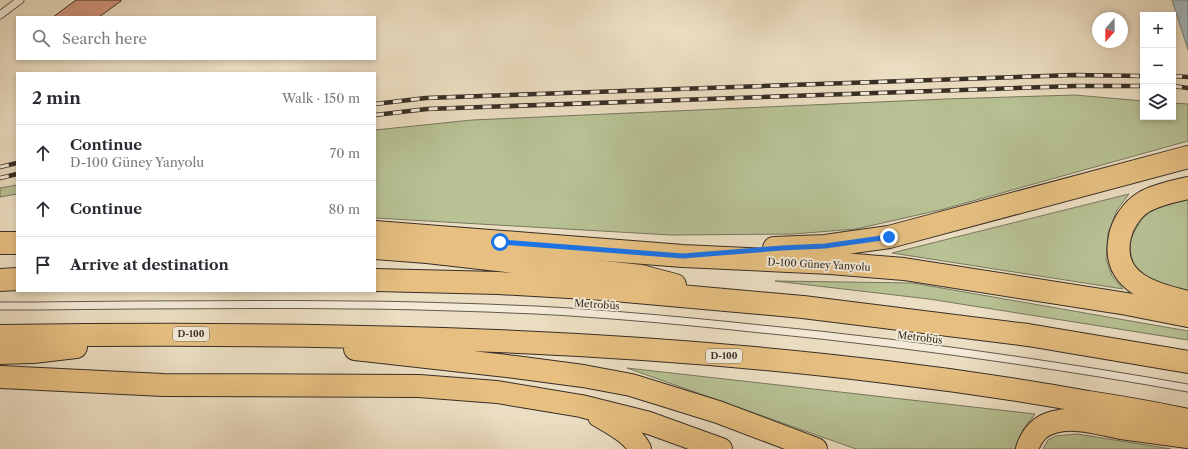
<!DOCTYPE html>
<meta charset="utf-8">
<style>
body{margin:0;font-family:"Libre Caslon Text",serif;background:#f7f7f7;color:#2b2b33}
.controls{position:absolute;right:12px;top:12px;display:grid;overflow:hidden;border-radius:0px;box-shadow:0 2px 6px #0003}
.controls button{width:36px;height:36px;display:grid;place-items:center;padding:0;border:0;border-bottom:1px solid #e1e1e2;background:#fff;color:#2b2b33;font:20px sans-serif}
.compass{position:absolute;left:1092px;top:12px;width:36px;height:36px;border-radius:50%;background:#fff;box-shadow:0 2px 6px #0003;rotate:201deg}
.stop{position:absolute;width:12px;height:12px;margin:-9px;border:3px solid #1a73e8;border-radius:50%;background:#fff}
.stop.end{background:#1a73e8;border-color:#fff;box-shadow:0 1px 4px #0008}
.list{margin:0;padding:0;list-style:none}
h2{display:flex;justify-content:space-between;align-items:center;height:52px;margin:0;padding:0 16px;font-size:17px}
h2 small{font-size:13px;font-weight:400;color:#7c7c81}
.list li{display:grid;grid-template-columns:26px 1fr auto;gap:12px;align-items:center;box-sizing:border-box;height:56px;padding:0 16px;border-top:1px solid #e1e1e2}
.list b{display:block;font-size:15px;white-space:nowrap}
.list p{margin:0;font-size:13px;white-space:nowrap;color:#7c7c81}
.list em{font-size:13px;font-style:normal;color:#7c7c81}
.icon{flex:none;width:22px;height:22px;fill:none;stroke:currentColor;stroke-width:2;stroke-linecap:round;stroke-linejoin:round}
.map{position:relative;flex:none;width:1188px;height:449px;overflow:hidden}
.search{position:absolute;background:#fff;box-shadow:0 2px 6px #0003;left:16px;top:16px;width:360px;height:44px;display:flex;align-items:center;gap:10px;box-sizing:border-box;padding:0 14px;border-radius:0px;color:#7c7c81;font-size:15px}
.panel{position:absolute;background:#fff;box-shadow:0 2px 6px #0003;left:16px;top:72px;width:360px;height:220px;border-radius:0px}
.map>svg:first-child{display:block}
</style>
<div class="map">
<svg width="1188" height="449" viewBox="0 0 1188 449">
<rect width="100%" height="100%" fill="#ecdec2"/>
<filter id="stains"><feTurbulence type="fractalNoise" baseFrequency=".005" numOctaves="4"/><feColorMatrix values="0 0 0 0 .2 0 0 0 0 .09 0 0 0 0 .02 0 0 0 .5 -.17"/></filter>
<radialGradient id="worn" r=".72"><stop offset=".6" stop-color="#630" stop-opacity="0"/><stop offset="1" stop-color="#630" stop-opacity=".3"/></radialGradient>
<path fill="#b7c194" stroke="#78785d" d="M1075,95L1143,101V117H1173V103L1188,104V141L944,209L856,229L793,234L671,235L375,218V130L472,120L946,99Z
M17,185V194L0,197V188Z
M1129,194L1117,210L1108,233L1106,259L1112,276L1123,289L892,253Z
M1188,199V291C1179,289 1156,287 1149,283C1137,276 1130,259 1130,246C1130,237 1139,222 1145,216C1154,207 1176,203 1188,199Z
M775,281L913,283L1188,331V340L929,299Z
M627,368L1035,414L1023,430L1017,449H856Z
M1077,434L1171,449H1043L1048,440L1056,436Z"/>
<path fill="#9fb9be" stroke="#768181" d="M1172,0H1188V50Z"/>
<path fill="#d1947a" stroke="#382e26" d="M76,0H121V1L99,17H53Z"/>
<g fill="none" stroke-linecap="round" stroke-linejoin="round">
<defs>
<path id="lane" d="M0,15L20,0
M0,306C170,305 340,302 510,309C593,312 677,320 761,329C904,343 1046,363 1188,388"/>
<path id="primary" d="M1188,188C1175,191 1155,195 1144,202C1132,209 1123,223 1120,236C1110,282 1153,294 1188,302
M375,232L683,256L830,263L904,269L1127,304L1188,316
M0,243H17
M774,248L825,246L889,237L1188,157
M0,377L163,385L419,386L497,392L581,406L649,423L721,449
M599,416C614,425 632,434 640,449"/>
<path id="highway" d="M375,248L427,252L614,273L641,276L675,285
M0,280L17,279
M375,280L498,283L603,289L803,307L1028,335L1188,362
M0,336C296,332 592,336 886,372C954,380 1021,390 1088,402C1121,407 1155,413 1188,420
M355,349L515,367L583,376L631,385L718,412L816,449
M0,353L33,352L76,347
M1027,449C1031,436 1040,425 1054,422C1075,416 1099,424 1121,428C1143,431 1165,434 1188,437"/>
</defs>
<use href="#lane" stroke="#655a4d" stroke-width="9"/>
<use href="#primary" stroke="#382e26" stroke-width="24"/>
<use href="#highway" stroke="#382e26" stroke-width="24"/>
<use href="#lane" stroke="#f3ead7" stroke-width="7"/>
<use href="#primary" stroke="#e6bf81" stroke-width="22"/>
<use href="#highway" stroke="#e6bf81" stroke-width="22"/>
<defs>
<path id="rail" d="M1173,76L1188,77
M1173,86L1188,88
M375,104L426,98L1074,75L1143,76
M375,115L427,109L1075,86H1143
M0,167L17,163
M0,178L17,174"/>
</defs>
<use href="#rail" stroke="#382e26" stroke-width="4.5"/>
<use href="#rail" stroke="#f3ead7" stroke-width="3" stroke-dasharray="9" stroke-linecap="butt"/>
</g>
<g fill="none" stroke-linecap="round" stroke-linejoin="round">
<path stroke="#1a73e8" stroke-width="5" d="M500,242L683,256L782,248L825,246L889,237"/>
</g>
<g text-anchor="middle" stroke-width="4" stroke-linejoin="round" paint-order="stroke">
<g fill="#f3ead7" stroke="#70665b" stroke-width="1">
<rect x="173" y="327" width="36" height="14" rx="3"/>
<rect x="706" y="349" width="36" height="14" rx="3"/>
</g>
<g font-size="9" font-weight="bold" fill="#382e26">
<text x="191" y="337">D-100</text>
<text x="724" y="359">D-100</text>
</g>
<g font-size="10" fill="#382e26" stroke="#f3ead7">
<text transform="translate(819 264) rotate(3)" y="4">D-100 Güney Yanyolu</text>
<text transform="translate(597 304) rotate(4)" y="4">Metrobüs</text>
<text transform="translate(920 337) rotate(7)" y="4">Metrobüs</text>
</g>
</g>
<rect width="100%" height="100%" filter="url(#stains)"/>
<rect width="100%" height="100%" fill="url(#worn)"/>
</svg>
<div class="controls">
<button>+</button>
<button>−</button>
<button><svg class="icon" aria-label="layers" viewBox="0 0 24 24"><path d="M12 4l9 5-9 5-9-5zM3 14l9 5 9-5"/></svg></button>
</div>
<svg class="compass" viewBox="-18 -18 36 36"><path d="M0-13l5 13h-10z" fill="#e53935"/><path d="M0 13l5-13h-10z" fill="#7c7c81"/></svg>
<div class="stop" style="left:500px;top:242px"></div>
<div class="stop end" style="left:889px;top:237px"></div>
<div class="search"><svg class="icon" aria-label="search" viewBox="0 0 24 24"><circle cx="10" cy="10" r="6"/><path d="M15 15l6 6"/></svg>Search here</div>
<section class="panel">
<h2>2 min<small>Walk · 150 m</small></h2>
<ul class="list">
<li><svg class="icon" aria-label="ahead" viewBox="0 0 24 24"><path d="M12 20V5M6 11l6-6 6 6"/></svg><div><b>Continue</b><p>D-100 Güney Yanyolu</p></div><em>70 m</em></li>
<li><svg class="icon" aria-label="ahead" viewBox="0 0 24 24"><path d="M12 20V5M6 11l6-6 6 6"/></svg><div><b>Continue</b></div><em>80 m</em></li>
<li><svg class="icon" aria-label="arrive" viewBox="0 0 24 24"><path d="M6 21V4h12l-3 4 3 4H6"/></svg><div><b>Arrive at destination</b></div></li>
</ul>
</section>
</div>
